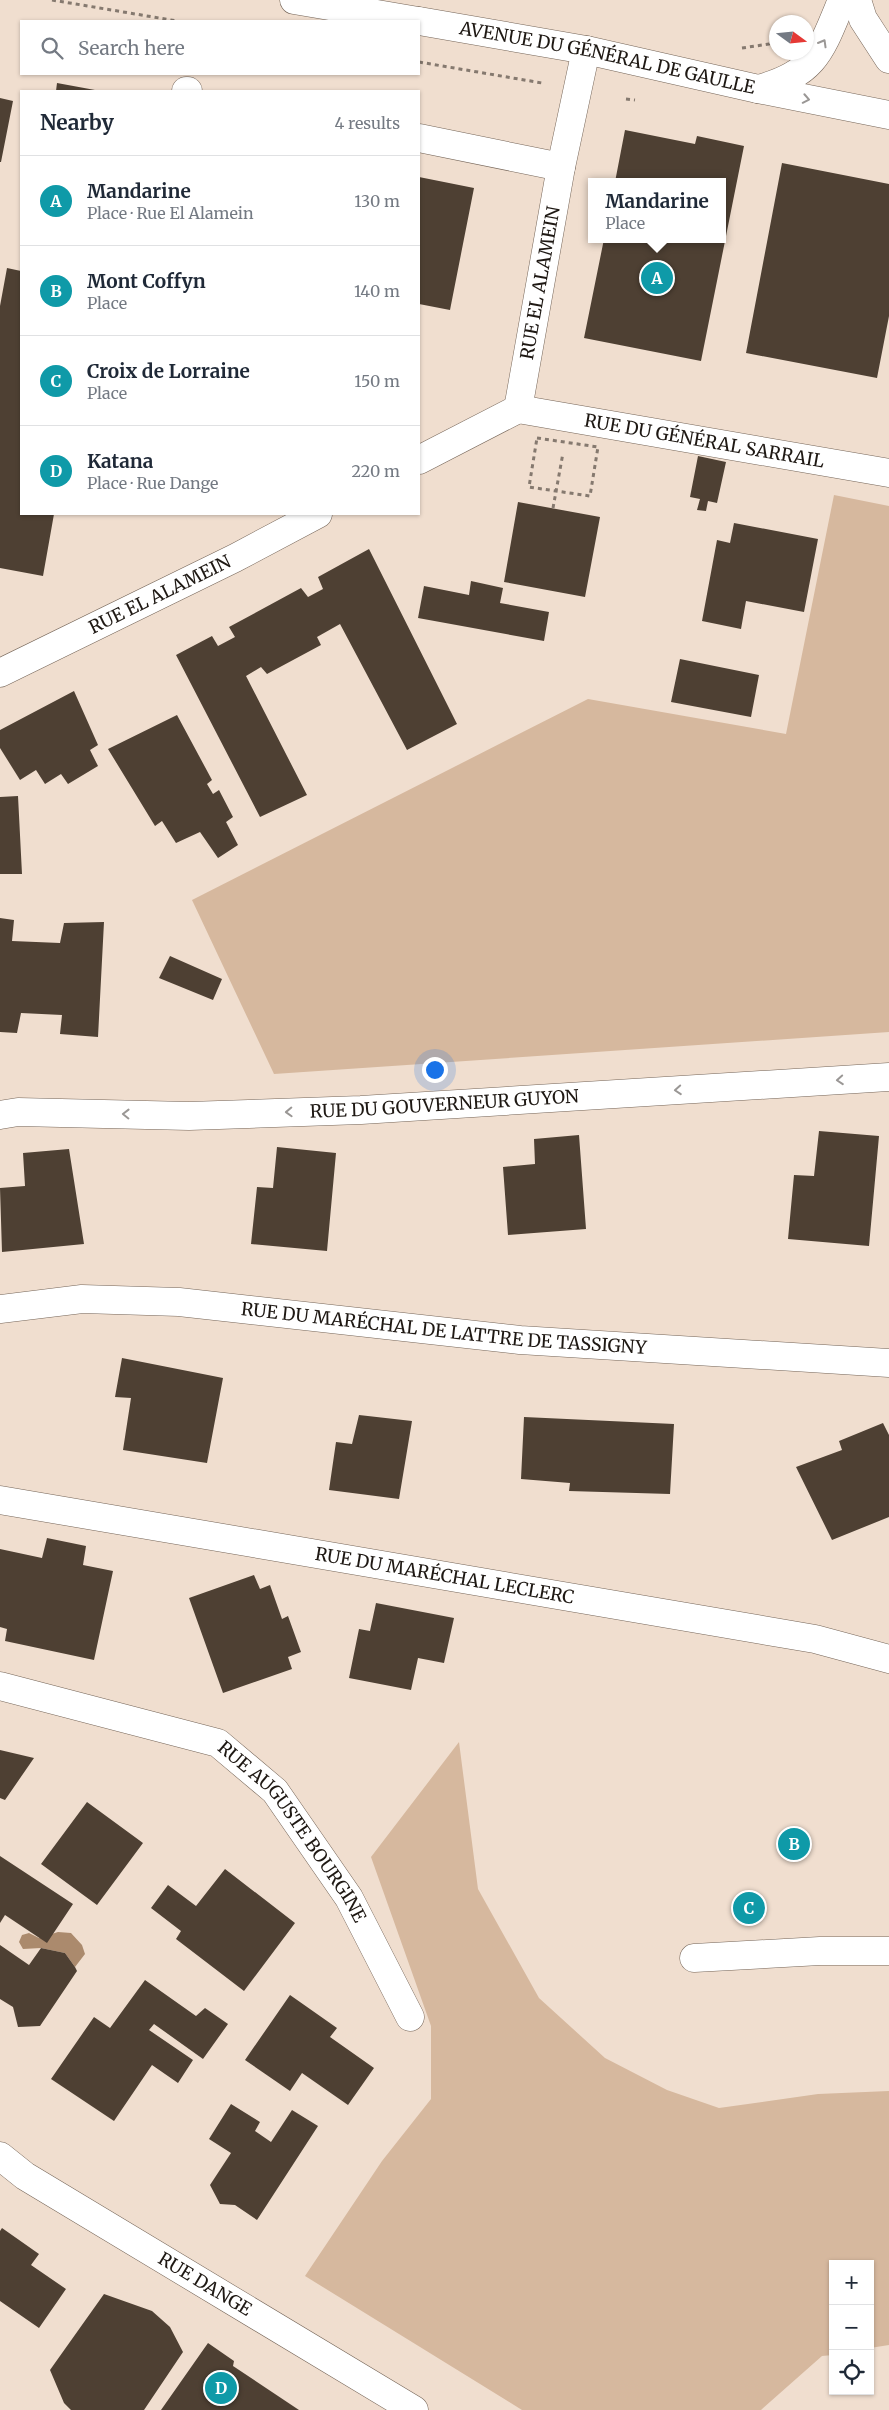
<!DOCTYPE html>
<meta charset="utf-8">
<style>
body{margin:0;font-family:Merriweather,serif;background:#f2f2f3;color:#1f2937}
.controls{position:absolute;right:15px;bottom:15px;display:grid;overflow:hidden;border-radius:0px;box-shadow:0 1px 4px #0004}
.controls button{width:45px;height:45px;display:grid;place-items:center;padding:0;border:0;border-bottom:1px solid #e0e1e3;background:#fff;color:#1f2937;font:25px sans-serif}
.compass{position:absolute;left:769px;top:15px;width:45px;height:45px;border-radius:50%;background:#fff;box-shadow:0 1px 4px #0004;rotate:105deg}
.you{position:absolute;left:434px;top:1069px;width:18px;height:18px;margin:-12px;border:4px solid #fff;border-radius:50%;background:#1a73e8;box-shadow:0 0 0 8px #1a73e833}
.badge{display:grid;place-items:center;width:32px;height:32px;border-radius:50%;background:#7c3aed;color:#fff;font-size:16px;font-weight:700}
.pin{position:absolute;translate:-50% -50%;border:2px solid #fff;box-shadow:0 1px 5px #0006}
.popup{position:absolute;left:588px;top:178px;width:138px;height:65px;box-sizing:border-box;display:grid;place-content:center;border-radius:0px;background:#fff;filter:drop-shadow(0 1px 4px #0005);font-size:16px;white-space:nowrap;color:#747a83}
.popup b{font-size:19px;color:#1f2937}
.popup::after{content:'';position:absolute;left:50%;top:100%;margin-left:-10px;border:10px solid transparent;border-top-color:#fff}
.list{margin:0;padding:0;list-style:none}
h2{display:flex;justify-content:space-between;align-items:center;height:65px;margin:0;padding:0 20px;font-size:21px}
h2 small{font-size:16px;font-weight:400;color:#747a83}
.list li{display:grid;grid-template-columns:32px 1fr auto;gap:15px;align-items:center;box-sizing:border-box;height:90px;padding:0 20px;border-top:1px solid #e0e1e3}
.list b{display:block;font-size:19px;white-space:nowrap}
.list p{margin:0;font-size:16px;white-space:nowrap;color:#747a83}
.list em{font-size:16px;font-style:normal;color:#747a83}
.icon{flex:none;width:28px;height:28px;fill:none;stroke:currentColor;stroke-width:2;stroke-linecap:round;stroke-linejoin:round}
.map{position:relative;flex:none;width:889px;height:2410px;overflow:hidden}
.search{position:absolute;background:#fff;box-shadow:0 1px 4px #0004;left:20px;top:20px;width:400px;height:55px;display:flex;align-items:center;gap:12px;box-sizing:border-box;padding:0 18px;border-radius:0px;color:#747a83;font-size:19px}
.panel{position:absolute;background:#fff;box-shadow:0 1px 4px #0004;left:20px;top:90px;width:400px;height:425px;border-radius:0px}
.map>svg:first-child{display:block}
</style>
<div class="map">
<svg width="889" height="2410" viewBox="0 0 889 2410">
<rect width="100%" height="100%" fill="#f0decf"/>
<path fill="#d6b89e" d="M834,495L889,506V1032L274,1074L192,900L588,699L786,734Z
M459,1742L478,1889L539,1998L605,2058L667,2090L719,2108L818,2094L889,2091V2345L870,2348V2264H833V2355L822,2356L761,2410H522L305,2276L382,2161L431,2099V2026L371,1857Z"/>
<path fill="#ab8a6d" d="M58,1932L71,1933L82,1945L85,1954L75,1967L65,1953L41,1948L23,1949L19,1942L22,1935L29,1933L39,1938Z"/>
<path fill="#4e4033" d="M57,83L95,90V91H56Z
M0,98L13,101L1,162H0Z
M625,130L695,144L697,136L744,146L701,361L584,338L604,239H722V182H615Z
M782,163L889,184V316L877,378L746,353Z
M419,177L474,188L450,310L419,304Z
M7,268L21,271V514H54L43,576L0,568V306Z
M698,456L726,462L717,503L708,501L706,511L697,510L700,499L690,497Z
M518,502L600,517L585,597L504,582Z
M734,523L818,539L804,612L746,601L741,629L702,621L717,540L730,543Z
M369,549L457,724L407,750L340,624L317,637L321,645L267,674L261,667L246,676L307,795L260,817L176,655L212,636L218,646L235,637L229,627L301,588L308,597L323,589L318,577Z
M471,581L503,588L500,603L549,612L544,641L418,618L424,586L469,595Z
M680,659L759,675L751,717L671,702Z
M74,691L98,745L90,750L98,766L68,784L61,774L45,784L36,770L20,780L0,748V730Z
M177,715L212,780L207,784L213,794L219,790L233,817L226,822L238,845L218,858L200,832L176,843L162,821L155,826L108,749Z
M18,796L22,874H0V797Z
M0,918L14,920L12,941L60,943L64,923L104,922L98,1037L60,1034L62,1015L21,1013L17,1033L0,1032Z
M170,956L222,979L213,1000L159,978Z
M819,1131L879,1136L869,1246L788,1239L794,1175L814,1176Z
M579,1135L586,1229L508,1235L503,1167L535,1164L534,1139Z
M277,1147L336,1153L327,1251L251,1244L257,1187L273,1188Z
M69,1149L84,1244L2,1252L0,1188L25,1186L23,1153Z
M122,1358L223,1378L207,1463L123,1450L131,1398L115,1397Z
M359,1415L412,1421L399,1499L329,1490L336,1442L352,1444Z
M524,1417L674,1424L670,1494L569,1491L570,1483L521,1479Z
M883,1423L889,1435V1517L832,1540L796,1467L842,1450L839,1441Z
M47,1538L86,1546L83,1565L113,1571L94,1660L5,1641L7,1629L0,1627V1549L42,1558Z
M254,1575L260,1589L270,1585L282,1619L288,1616L301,1652L288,1657L292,1669L223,1693L189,1598Z
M376,1603L454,1618L444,1663L418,1658L411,1690L349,1678L359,1629L370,1631Z
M0,1750L34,1758L5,1800L0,1798Z
M87,1802L143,1843L97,1905L41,1864Z
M0,1856L73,1904L47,1943L5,1915L0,1923Z
M225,1869L295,1923L244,1991L176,1939L181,1931L151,1908L168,1885L196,1906Z
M0,1945L29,1965L41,1948L65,1953L75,1967L77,1971L40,2026L18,2027L13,2007L0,1999Z
M145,1980L196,2016L205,2008L228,2024L203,2059L154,2024L149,2030L193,2060L178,2083L152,2065L114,2121L51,2079L94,2017L110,2028Z
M290,1995L337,2028L330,2037L374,2068L348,2105L302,2073L290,2091L245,2060Z
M231,2104L260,2122L255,2131L271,2142L292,2110L318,2126L257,2220L235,2205L220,2204L210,2185L231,2153L209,2139Z
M2,2228L39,2254L31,2265L66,2289L39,2328L0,2301V2231Z
M104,2294L152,2311L170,2327L183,2352L144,2410H71L64,2403L50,2370Z
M208,2343L234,2361L233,2366L299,2410H161Z"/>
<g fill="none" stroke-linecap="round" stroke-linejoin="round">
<defs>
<g id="minor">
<path d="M857,0L863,19L889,59"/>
<path d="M758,89L889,115"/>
<path d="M186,91H188"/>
<path d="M419,138L561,167"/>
<path id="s1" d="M518,409L889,473"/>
<path id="s2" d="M518,409L561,167L586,50"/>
<path d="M419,460L518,409"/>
<path id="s3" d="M0,673L235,558L318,514"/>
<path id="s4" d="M0,1115L18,1112L189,1116L361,1110L889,1077"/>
<path id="s5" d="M0,1309L82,1299L179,1302L520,1340L889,1363"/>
<path id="s6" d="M0,1500L815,1639L889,1659"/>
<path id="s7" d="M0,1686L218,1743L275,1791L349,1898L410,2017"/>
<path d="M694,1958L820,1951H889"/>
<path id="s8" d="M0,2156L25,2176L414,2410"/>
</g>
<g id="major">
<path d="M294,0L418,21"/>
<path id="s9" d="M419,21L586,50L758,89C815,74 821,51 842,0"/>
</g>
</defs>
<use href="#minor" stroke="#756558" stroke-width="29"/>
<use href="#major" stroke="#756558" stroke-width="29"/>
<path stroke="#85796f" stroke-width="3" stroke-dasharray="4 4" stroke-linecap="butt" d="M52,0L177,21
M742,48L769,44L776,38
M419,62L542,83
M626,99L635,100
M537,438L598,447L590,496L529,487Z
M553,508L563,453"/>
<use href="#minor" stroke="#fff" stroke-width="28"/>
<use href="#major" stroke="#fff" stroke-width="28"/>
</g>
<defs><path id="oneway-chevron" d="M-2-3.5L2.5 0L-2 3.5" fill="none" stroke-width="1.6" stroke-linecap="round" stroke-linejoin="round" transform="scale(1.25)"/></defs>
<g stroke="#9a9795">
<use href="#oneway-chevron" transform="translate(823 43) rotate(-60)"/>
<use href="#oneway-chevron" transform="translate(806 99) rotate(11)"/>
<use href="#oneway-chevron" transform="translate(840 1080) rotate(176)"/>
<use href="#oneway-chevron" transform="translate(678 1090) rotate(176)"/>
<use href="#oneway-chevron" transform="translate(289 1112) rotate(178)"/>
<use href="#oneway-chevron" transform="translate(126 1114) rotate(-179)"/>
</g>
<g text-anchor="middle" stroke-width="5" stroke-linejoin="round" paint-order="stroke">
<g font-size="18" fill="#1e1813" stroke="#fff">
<text dy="6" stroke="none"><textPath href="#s9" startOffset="192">AVENUE DU GÉNÉRAL DE GAULLE</textPath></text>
<text dy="6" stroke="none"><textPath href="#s2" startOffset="128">RUE EL ALAMEIN</textPath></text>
<text dy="6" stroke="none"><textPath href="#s1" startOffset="189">RUE DU GÉNÉRAL SARRAIL</textPath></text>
<text dy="6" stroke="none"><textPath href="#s3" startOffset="178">RUE EL ALAMEIN</textPath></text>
<text dy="6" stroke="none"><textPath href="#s4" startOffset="445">RUE DU GOUVERNEUR GUYON</textPath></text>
<text dy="6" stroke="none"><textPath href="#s5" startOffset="446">RUE DU MARÉCHAL DE LATTRE DE TASSIGNY</textPath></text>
<text dy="6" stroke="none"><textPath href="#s6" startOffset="451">RUE DU MARÉCHAL LECLERC</textPath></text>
<text dy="6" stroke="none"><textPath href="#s7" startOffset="342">RUE AUGUSTE BOURGINE</textPath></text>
<text dy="6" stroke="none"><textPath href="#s8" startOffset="242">RUE DANGE</textPath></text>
</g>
</g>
</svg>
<div class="controls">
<button>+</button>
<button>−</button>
<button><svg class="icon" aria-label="locate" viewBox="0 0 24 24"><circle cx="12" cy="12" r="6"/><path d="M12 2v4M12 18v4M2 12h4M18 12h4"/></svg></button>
</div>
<svg class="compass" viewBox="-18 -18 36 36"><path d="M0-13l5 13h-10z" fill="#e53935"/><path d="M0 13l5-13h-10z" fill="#747a83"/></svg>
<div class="you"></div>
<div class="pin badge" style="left:657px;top:278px;background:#0f9aa8">A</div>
<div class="popup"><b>Mandarine</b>Place</div>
<div class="pin badge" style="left:794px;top:1844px;background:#0f9aa8">B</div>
<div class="pin badge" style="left:749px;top:1908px;background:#0f9aa8">C</div>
<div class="pin badge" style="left:221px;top:2388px;background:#0f9aa8">D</div>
<div class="search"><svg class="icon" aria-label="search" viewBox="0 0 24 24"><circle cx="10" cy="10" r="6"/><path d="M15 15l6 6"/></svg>Search here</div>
<section class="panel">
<h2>Nearby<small>4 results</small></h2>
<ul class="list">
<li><span class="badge" style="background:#0f9aa8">A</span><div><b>Mandarine</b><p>Place · Rue El Alamein</p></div><em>130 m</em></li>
<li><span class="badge" style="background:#0f9aa8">B</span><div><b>Mont Coffyn</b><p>Place</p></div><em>140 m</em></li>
<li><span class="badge" style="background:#0f9aa8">C</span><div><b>Croix de Lorraine</b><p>Place</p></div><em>150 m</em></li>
<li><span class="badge" style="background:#0f9aa8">D</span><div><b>Katana</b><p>Place · Rue Dange</p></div><em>220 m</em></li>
</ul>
</section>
</div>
